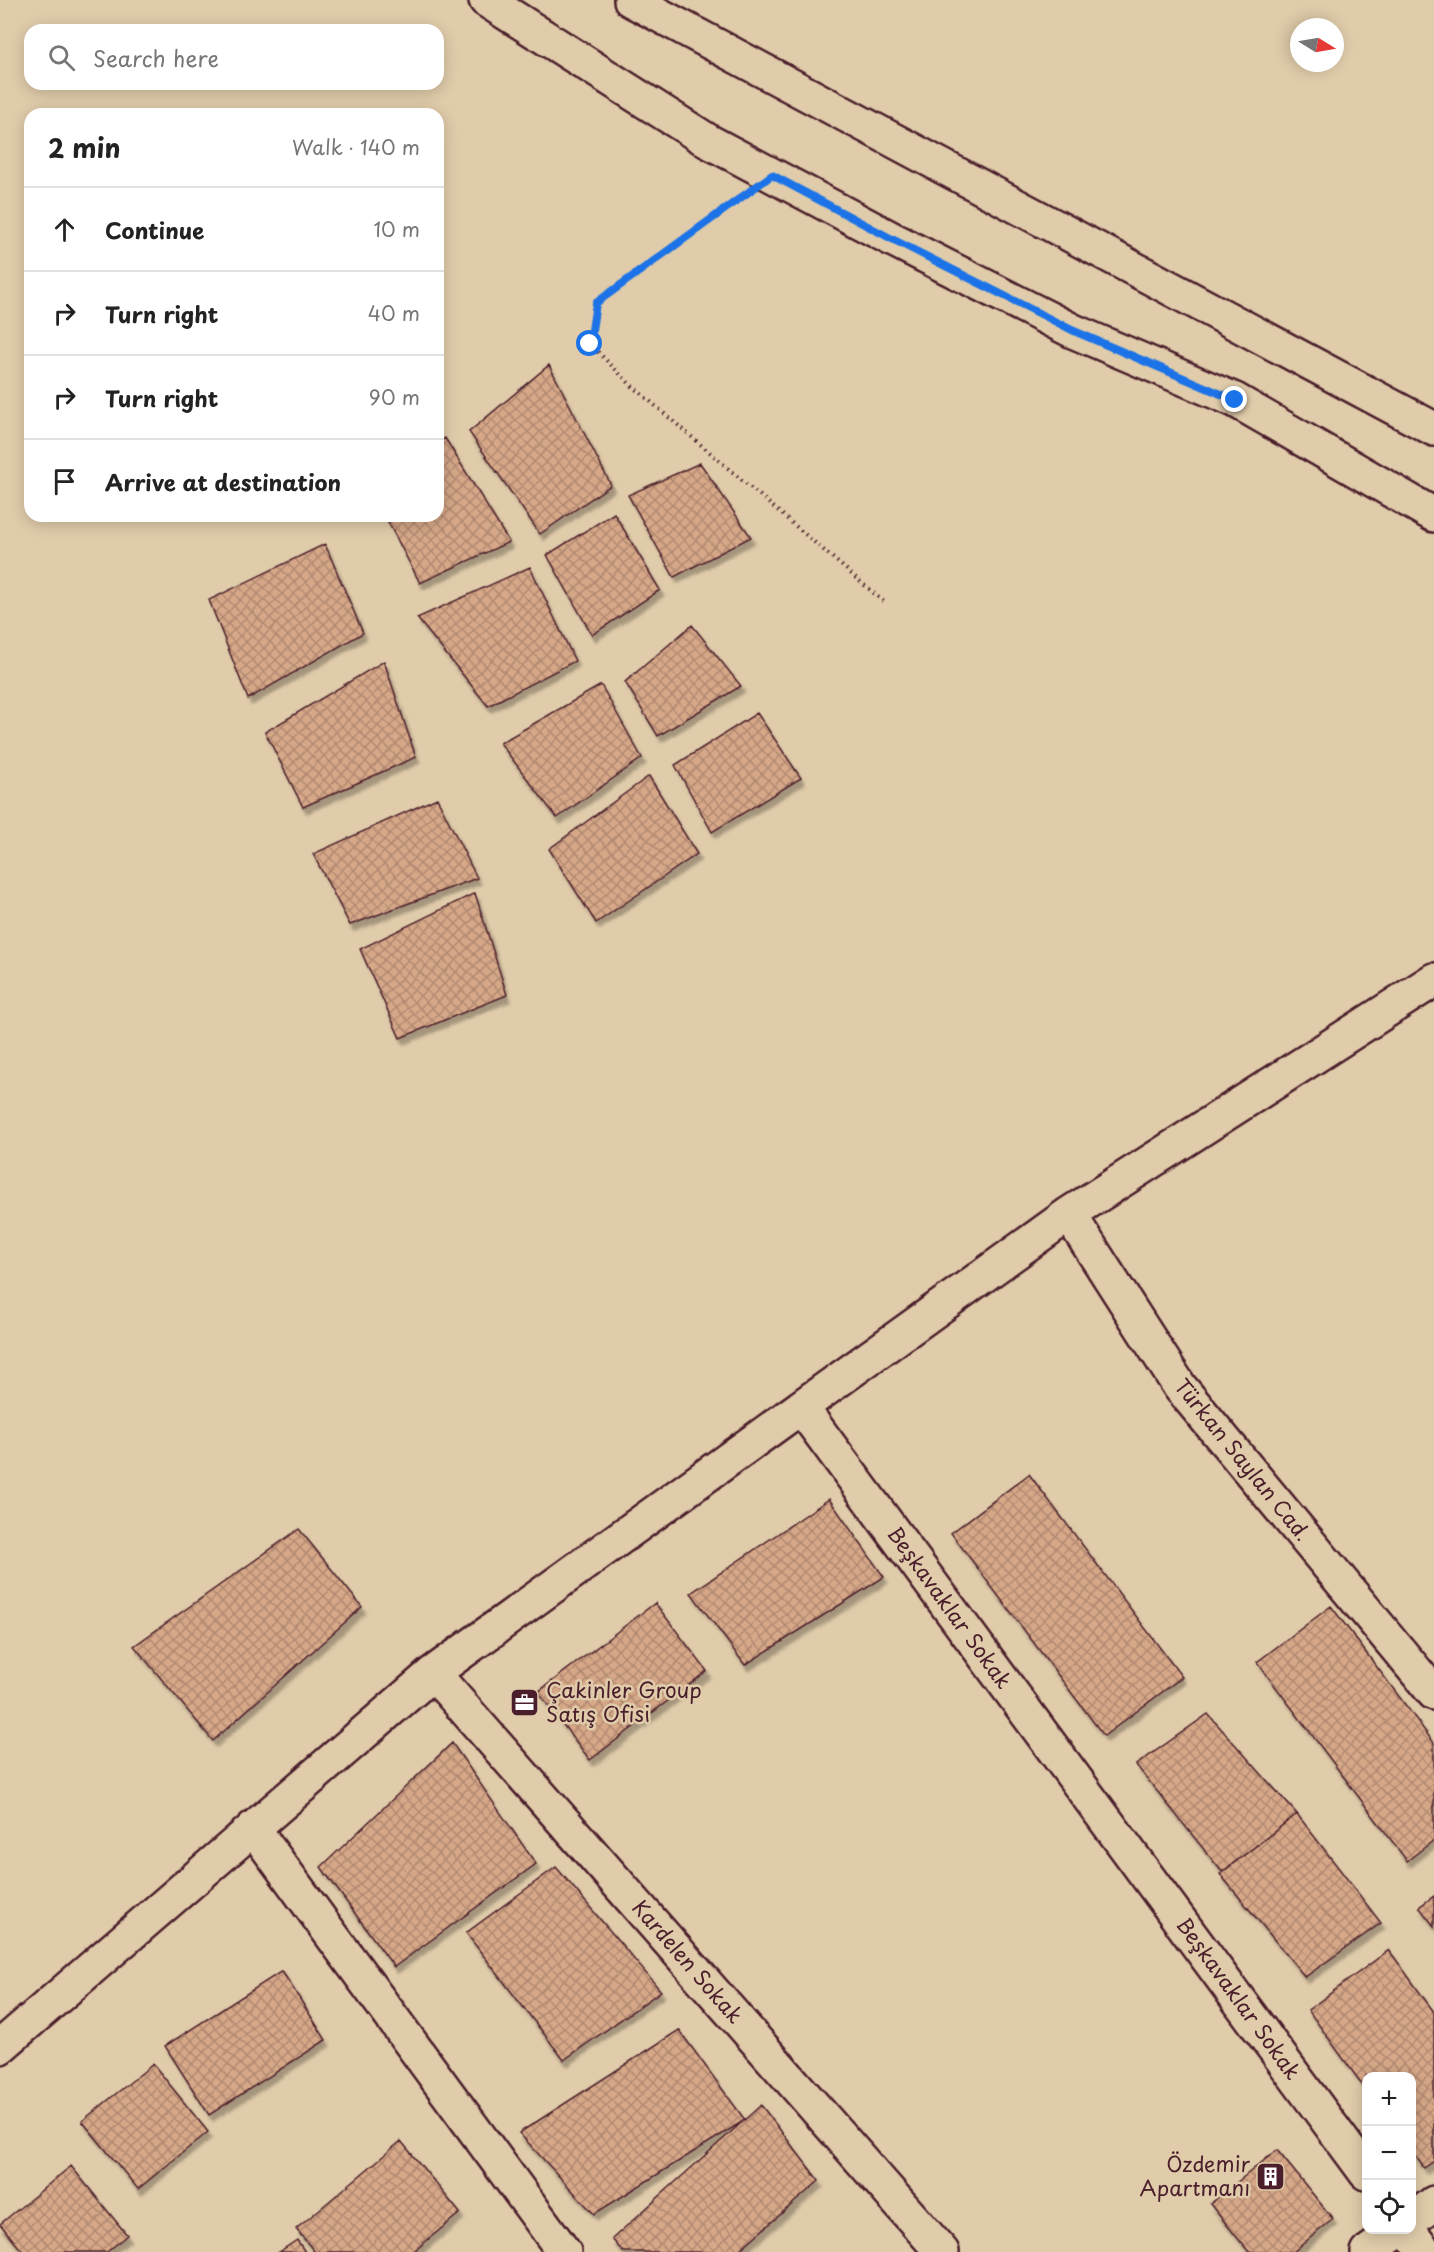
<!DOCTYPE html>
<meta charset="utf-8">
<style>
body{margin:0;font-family:"Playpen Sans",sans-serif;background:#f6f6f6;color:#222}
.controls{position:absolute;right:18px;bottom:18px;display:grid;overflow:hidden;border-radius:12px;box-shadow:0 3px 15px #0003}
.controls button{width:54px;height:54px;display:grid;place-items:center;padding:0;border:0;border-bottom:2px solid #e0e0e0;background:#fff;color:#222;font:30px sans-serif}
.compass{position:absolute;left:1290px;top:18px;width:54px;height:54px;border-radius:50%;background:#fff;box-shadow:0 3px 15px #0003;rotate:101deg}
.stop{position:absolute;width:18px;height:18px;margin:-14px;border:4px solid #1a73e8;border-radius:50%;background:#fff}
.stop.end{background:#1a73e8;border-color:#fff;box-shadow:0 2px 6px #0008}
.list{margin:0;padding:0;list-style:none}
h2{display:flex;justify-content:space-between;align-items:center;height:78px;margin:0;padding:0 24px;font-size:26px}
h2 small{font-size:20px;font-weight:400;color:#767676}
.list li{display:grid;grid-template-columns:39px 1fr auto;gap:18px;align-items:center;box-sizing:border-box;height:84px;padding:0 24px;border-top:2px solid #e0e0e0}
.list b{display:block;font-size:22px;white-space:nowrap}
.list em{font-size:20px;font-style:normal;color:#767676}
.icon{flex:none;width:33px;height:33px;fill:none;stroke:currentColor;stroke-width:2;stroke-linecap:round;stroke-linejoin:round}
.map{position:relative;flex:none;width:1434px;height:2252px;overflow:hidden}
.search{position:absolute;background:#fff;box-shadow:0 3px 15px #0003;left:24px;top:24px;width:420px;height:66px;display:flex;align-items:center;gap:15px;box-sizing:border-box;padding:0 21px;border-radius:18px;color:#767676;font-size:22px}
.panel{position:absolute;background:#fff;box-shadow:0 3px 15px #0003;left:24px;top:108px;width:420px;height:414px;border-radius:18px}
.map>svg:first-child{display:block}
</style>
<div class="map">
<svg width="1434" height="2252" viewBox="0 0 1434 2252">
<defs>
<pattern id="building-cross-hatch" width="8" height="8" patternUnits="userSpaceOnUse" patternTransform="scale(1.5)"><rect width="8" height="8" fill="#d6a888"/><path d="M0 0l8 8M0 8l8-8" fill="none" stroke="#b0886f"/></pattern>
<filter id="shadow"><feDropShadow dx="3.5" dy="6" stdDeviation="1.5" flood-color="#0004"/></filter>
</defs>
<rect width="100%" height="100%" fill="#e0ccaa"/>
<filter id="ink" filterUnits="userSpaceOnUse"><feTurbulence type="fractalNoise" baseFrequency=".0167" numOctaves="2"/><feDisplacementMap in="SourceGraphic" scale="12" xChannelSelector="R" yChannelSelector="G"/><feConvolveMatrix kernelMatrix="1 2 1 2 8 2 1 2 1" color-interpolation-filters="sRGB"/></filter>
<g filter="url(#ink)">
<path fill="url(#building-cross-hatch)" stroke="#4a1f2b" stroke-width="1.5" filter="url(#shadow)" d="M549,365L611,485L540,534L469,432Z
M445,438L509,542L420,583L385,516H438V443Z
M700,463L751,537L674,577L628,495Z
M614,513L660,590L592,635L547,555Z
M325,544L363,633L248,699L209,600Z
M530,567L575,661L488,706L417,618Z
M692,625L741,686L658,736L625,682Z
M384,661L416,757L303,807L265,732Z
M601,685L642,758L557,818L500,743Z
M757,713L801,778L712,832L675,765Z
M649,776L697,854L596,923L549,849Z
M437,798L477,878L350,925L313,854Z
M475,893L507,995L400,1038L360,949Z
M1029,1474L1182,1677L1104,1736L951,1533Z
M829,1499L884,1577L745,1665L691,1593Z
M299,1529L362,1607L213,1741L134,1646Z
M655,1603L707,1671L590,1760L538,1692Z
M1331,1606L1434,1743V1840L1407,1861L1257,1662Z
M1208,1714L1297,1814L1222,1872L1136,1765Z
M452,1743L536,1864L394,1967L321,1867Z
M1297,1814L1381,1923L1305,1977L1220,1874Z
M556,1867L661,1991L564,2060L466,1933Z
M1434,1896V1926L1419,1907Z
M1389,1950L1434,2012V2161L1424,2168L1412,2151V2076H1366V2090L1308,2010Z
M282,1971L326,2040L209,2115L165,2046Z
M679,2030L745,2120L594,2214L519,2133Z
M153,2064L208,2132L138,2189L82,2121Z
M761,2105L819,2181L737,2252H623L612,2239Z
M401,2141L460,2213L413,2252H315L296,2229Z
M1277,2150L1333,2219L1293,2252H1249L1210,2204Z
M71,2166L127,2235L107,2252H23L0,2224Z
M297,2240L305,2252H279Z"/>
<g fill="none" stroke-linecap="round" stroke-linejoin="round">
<defs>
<path id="minor" d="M486,0L708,141L892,239L1073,331L1235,400L1434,515
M631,0L1434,429
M1069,1214L1180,1387L1434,1693
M801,1407L1069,1214L1434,980
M433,1673L942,2252
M253,1828L564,2252
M0,2047L433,1673L801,1407L1366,2173
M1412,2220L1434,2203
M1408,2230L1425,2252
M1368,2252L1399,2230"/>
</defs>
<use href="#minor" stroke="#4a1f2b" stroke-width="38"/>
<path stroke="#4a1f2b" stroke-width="4" stroke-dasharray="1.5 4.5" stroke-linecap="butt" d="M738,200L596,303L590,344L630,384L884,602"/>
<use href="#minor" stroke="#e0ccaa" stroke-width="33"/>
</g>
</g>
<g fill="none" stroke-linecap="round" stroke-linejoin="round" filter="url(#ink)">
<path stroke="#1a73e8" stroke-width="8" d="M590,344L596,303L772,175L892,239L1074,331L1235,400"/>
</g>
<defs>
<symbol id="office-square" viewBox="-11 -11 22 22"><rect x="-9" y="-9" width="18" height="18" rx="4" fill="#4a1f2b" stroke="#e0ccaa"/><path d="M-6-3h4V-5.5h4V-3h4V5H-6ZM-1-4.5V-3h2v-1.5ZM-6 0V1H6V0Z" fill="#fff"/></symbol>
<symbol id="building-square" viewBox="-11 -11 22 22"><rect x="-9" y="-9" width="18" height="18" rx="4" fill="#4a1f2b" stroke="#e0ccaa"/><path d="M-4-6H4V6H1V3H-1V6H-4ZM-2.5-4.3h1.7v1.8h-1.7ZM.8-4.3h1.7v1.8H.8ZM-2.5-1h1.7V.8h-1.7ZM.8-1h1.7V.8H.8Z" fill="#fff"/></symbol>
</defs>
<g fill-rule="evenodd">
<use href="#office-square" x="508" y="1686" width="33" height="33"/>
<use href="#building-square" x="1254" y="2160" width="33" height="33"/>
</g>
<g text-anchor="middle" stroke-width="5" stroke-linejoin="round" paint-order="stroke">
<g font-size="21" fill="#4a1f2b" stroke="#e0ccaa">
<text transform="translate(1242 1460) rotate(51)" y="7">Türkan Saylan Cad.</text>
<text transform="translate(949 1608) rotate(54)" y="7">Beşkavaklar Sokak</text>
<text transform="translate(687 1962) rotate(49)" y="7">Kardelen Sokak</text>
<text transform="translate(1238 1999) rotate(54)" y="7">Beşkavaklar Sokak</text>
</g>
<g font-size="21" fill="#4a1f2b" stroke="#e0ccaa" text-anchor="start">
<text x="546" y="1698">Çakinler Group<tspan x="546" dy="24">Satış Ofisi</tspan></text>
<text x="1250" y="2172" text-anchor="end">Özdemir<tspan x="1250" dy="24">Apartmanı</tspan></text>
</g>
</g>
</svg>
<div class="controls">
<button>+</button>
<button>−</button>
<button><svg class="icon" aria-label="locate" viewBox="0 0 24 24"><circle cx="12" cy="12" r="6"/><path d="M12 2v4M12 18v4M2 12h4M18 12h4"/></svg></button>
</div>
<svg class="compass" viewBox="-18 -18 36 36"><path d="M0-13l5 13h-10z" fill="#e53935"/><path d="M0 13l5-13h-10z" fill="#767676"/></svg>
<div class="stop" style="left:590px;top:344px"></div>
<div class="stop end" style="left:1235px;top:400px"></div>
<div class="search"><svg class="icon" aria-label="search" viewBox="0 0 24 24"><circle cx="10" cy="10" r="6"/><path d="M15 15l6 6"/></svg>Search here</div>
<section class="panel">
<h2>2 min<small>Walk · 140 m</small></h2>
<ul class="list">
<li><svg class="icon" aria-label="ahead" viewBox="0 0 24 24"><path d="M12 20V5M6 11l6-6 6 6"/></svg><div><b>Continue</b></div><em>10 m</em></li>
<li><svg class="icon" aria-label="right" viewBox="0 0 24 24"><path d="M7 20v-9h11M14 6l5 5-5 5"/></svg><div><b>Turn right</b></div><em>40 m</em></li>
<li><svg class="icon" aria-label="right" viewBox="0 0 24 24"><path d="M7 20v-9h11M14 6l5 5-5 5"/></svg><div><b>Turn right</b></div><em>90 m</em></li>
<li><svg class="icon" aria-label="arrive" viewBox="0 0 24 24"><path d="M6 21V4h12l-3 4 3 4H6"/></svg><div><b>Arrive at destination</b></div></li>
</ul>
</section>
</div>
